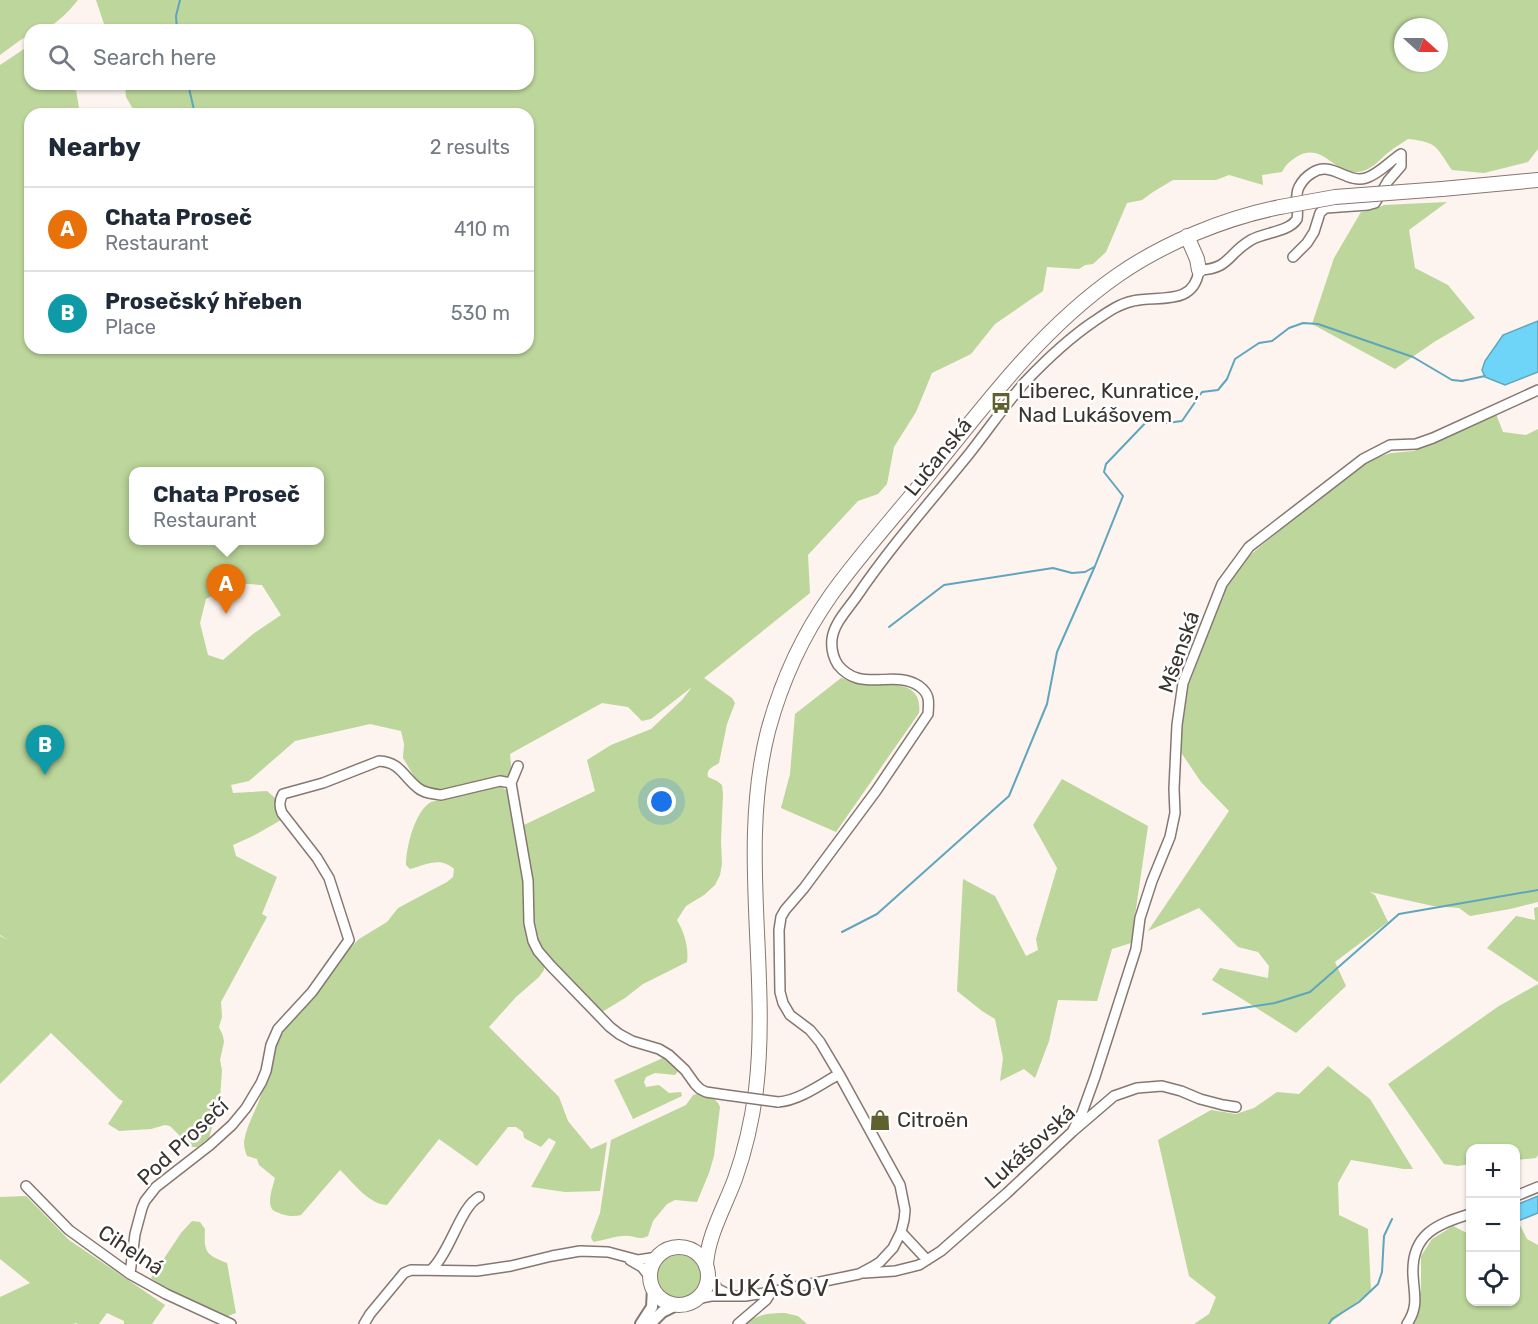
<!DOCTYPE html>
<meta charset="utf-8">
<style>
body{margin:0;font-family:Rubik,sans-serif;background:#f2f2f3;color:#1f2937}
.controls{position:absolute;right:18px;bottom:18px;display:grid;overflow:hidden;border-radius:12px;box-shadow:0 2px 4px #0004}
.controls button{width:54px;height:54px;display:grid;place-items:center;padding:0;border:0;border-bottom:2px solid #e0e1e3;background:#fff;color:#1f2937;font:30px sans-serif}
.compass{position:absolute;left:1394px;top:18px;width:54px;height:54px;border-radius:50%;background:#fff;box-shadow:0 2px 4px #0004;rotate:111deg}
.you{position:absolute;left:662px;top:802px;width:21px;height:21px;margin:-15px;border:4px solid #fff;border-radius:50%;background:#1a73e8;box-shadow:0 0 0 9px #1a73e833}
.badge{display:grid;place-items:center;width:39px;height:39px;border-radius:50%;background:#111827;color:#fff;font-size:20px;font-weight:700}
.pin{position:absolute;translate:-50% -50px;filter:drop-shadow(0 2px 3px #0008)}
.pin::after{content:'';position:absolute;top:32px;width:21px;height:18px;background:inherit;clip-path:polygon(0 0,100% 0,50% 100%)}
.popup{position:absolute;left:129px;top:467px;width:195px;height:78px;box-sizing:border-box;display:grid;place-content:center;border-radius:12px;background:#fff;filter:drop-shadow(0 2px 4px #0005);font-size:20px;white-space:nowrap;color:#747a83}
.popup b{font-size:22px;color:#1f2937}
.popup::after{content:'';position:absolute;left:50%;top:100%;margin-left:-12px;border:12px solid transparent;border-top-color:#fff}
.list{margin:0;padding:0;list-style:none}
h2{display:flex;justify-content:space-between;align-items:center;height:78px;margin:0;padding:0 24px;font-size:26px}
h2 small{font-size:20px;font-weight:400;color:#747a83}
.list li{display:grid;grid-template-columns:39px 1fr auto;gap:18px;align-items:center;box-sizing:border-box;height:84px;padding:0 24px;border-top:2px solid #e0e1e3}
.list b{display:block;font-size:22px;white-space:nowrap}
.list p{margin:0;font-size:20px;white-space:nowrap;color:#747a83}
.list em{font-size:20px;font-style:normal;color:#747a83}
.icon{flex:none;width:33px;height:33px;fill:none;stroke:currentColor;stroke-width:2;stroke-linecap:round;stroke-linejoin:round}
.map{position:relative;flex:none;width:1538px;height:1324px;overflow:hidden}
.search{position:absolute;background:#fff;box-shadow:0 2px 4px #0004;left:24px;top:24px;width:510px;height:66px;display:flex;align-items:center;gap:15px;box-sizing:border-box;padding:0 21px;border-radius:18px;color:#747a83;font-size:22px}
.panel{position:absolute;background:#fff;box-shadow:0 2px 4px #0004;left:24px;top:108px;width:510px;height:246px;border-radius:18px}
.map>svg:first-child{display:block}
</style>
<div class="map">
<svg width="1538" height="1324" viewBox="0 0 1538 1324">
<rect width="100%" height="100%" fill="#fdf3ef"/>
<path fill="#bcd69b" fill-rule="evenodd" d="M0,0H78C69,11 55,27 40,30C37,31 33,30 30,30V35C20,39 10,48 0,55Z
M96,0H1538V149L1528,162L1484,173L1452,170C1436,147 1438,142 1408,139C1402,143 1395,147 1389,152C1379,160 1371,171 1358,172C1335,176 1324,142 1298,156C1290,161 1286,164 1282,172L1262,175L1263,185L1229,175L1216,180H1173L1153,192L1142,200L1127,203L1106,252L1093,264L1085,265L1079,269L1047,267L1043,291L995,324L971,354L932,373L916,412L894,447L887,484L878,494L858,501L808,555L810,593L704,678L732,698L735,703L727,724L719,763C713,767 706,769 708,777L717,781L722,785L723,794L721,841L722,864L720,875L715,885L704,895L686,906L677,920C684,932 689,947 687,962L643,984L625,998L602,1012L545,957L532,931L522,828L524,825L595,791L587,760L611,745L651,729L682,700L692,687L651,719L642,721L628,707L602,703L510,754L512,775L440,792L421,788L403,758L404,744L401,731L370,724L295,741L249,781L231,785L233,793L267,791L275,798V806L281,820L253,836L233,845L236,856L277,877L262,914L267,917L221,1002L222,1017L219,1027L223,1036L224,1042L220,1060L222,1070L220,1099L209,1138L197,1147H191L170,1126L165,1125L151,1129L119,1131L108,1124L123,1101L119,1099L51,1033L0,1084V936L8,940L0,935V65L30,45V84H75L80,114H30V348H528V114H136L126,97L125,84H528V30H107L104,24ZM1403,27H1439V63H1403ZM133,472H319V540H133ZM235,583L262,585L281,615L253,634L223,660L208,655L200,623L206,599Z
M1447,202L1409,230L1415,268L1448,285L1475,318L1434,342L1395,369L1312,324L1334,258L1361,212L1373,210L1384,205Z
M1496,414L1503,432L1526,435L1538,429V902L1510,909L1470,916L1459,908L1433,906L1370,892L1375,895L1388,922L1335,962L1346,986L1296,1033L1212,980L1220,968L1268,978L1269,966L1258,952L1238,947L1199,908L1148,931L1229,811L1201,782L1178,748L1188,687L1227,584L1249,556L1343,477L1372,459L1391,453L1414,451Z
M841,678C849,680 857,684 865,684C887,686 923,678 919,713L836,832L781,808L790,774L795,714Z
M1062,779L1148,826L1131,943L1112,949L1097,1001L1058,1000L1049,1041L1035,1078L1024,1069L1000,1081L1003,1058L995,1019L982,1011L957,991L963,879L995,896L1026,956L1038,950L1036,939L1057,868L1033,825Z
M494,786L501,787L508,791L521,859L526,935L530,947L544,967V970L539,977L516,997L489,1027L559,1097L568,1121L591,1149L607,1142L600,1191L565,1192L531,1187L556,1142L549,1138L541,1147L524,1138L523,1132L516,1127H508L477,1166L439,1139L387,1205C368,1204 353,1182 340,1170L301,1215C294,1217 288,1216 281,1214C278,1212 274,1212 272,1209C267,1202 273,1186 275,1178L259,1165L257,1159L247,1156C245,1151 244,1147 244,1142C246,1127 255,1112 260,1098C268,1078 270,1055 279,1035L348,950L359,939L387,922L398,908L447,882L453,877L454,869C440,856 425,865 410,869L406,865C406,847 415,811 431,802Z
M1538,907V982L1487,948L1516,916L1535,920L1534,908Z
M1538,984V1155L1536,1158L1516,1160V1148H1470V1164L1458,1166L1444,1164L1388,1084L1499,1006Z
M665,1057L679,1070L675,1075L655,1073L646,1077L644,1082L646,1087L659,1085L669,1093L681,1092L682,1096L633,1119L614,1080Z
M1328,1066L1370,1099L1413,1169H1404L1351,1160L1338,1183L1339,1215L1368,1229L1371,1291L1329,1324H1194L1209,1314L1216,1297L1189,1276L1158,1140L1211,1110L1236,1114L1254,1108L1277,1092L1299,1094Z
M697,1094C706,1096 717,1097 720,1107L714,1156L709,1173L697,1202L675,1200L667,1204L653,1221L648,1236C640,1240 637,1237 629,1236C618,1235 605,1240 594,1242L592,1240L591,1237L600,1213L611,1140L686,1105L693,1095Z
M26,1196L69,1240L165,1305L152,1324H124V1321L107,1313L99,1324H78L76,1323L73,1324H0V1297L30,1283L0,1259V1197Z
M192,1221L200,1222L205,1229C204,1252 205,1254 227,1263L236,1313L223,1318L207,1310L202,1305C182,1304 167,1290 151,1278L181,1233Z
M1516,1221H1518L1527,1239L1538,1245V1324H1411L1416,1315L1421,1289V1256L1432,1239L1453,1226L1467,1233L1470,1231V1302H1516Z
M657 1277a22 22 0 1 1 44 0a22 22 0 1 1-44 0Z
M785,1313L798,1316L807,1324H746C757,1314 770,1313 785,1313Z"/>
<path fill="#6fd5f8" stroke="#5fa5bc" stroke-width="1.5" d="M1538,321V372L1505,385L1485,377L1482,370L1485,361L1503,335Z
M1538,1196V1213L1518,1221H1516V1205Z"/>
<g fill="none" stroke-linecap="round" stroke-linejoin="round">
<path stroke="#5fa5bc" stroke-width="2" d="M177,30L176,16L180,0
M188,84L195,114
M889,627L944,585L1053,568L1072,573L1085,572L1094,567
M842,932L877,914L1009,796L1047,704L1057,652L1095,566L1123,496L1104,472L1106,464L1151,417L1157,415L1167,423L1182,421L1202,392L1218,390L1227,379L1235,359L1259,343L1272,341L1289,328L1303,323L1318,324L1413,357L1452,380L1462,381L1485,376
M1203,1014L1275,1003L1310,992L1399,914L1538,890
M1329,1324L1332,1319L1359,1302L1378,1284L1382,1272L1384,1236L1392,1219"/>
<defs>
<path id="minor" d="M518,766L511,783L528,881L529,923L533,941L538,951L551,966L610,1027L619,1034L632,1041L659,1049L669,1055L685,1070L695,1084L700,1089L706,1092L726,1095
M778,1102C798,1101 822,1084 839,1074
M1072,1132L1082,1113L1095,1077L1136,949L1140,918L1152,881L1170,837L1175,813L1174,789L1177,725L1183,683L1222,584L1249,547L1363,459L1390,445L1416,444L1433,438L1538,390
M26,1186L69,1230L130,1274L166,1294L231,1324
M1516,1196L1538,1187
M901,1232L927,1260
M630,1260L642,1267L651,1279
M432,1269C450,1252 461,1206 479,1197
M864,1273L895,1271L919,1265L941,1251L1007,1193L1072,1132L1114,1096L1137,1088L1162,1086L1181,1091L1200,1099L1223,1105L1236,1107
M130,1274L135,1234L142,1208L145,1201L156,1187L210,1145L232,1125L246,1108L261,1083L266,1071L271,1045L278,1029L312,992L349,940L329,878L317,858L282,813C279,806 279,801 283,794L323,783L379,761C400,762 403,776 418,788C424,793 433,794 441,795L500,781L511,783
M708,1276L718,1289L728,1294
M696,1299L711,1296H745L771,1292L859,1274L872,1267L880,1262L893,1248L901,1232L904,1220L905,1210L900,1185L839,1074L820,1042L810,1030L790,1015L783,1003L780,992L779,930L781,917L785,910L804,888L876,791L928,714C929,701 930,694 919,686C900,673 877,684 857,678C850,676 843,671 838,665C833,657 831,648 832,639C834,623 848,609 857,596C891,546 931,501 969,454C988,430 1005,405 1025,382C1046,360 1068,339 1093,322C1105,314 1118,304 1133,301C1158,295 1194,307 1199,270C1230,269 1227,254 1251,240C1265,232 1289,232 1297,219C1299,209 1294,196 1299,187C1302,181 1307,176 1312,173C1331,160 1347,184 1366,178C1379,174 1390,161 1401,154V166L1388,181L1375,203L1368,205L1326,208L1323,210L1320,213L1314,232L1307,243L1293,257
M364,1324L370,1314L404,1273L411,1270L477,1271L511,1266L552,1256L580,1251L608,1252L638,1260L658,1257
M738,1324L766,1300L771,1292
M1407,1324C1419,1306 1414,1294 1413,1275C1411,1234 1437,1224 1470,1214"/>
<path id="tertiary" d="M641,1324L652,1307L653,1288
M650,1324L662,1312L676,1305"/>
<path id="primary" d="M1442,189L1538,180
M1187,236L1197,259L1199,270
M650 1276a29 29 0 1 1 58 0a29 29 0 1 1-58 0Z
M706,1266C707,1237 725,1206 735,1179C745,1151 752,1120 756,1090C770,971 738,849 768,731C781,683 802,636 831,595C861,553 897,514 930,473C987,402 1042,328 1118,275C1164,243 1225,218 1280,207"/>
</defs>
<use href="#minor" stroke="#867771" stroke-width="12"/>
<use href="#tertiary" stroke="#867771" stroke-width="14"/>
<use href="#primary" stroke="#867771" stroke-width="16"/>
<use href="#minor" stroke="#fff" stroke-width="9"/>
<use href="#tertiary" stroke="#fff" stroke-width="10"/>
<use href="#primary" stroke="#fff" stroke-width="14"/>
<defs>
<path id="minor-bridge" d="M726,1095L778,1102"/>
<path id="primary-bridge" d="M1280,207L1335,197L1442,189"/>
</defs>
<use href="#minor-bridge" stroke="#867771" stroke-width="12" stroke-linecap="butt"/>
<use href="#primary-bridge" stroke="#867771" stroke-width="16" stroke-linecap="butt"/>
<use href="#minor-bridge" stroke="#fff" stroke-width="9"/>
<use href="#primary-bridge" stroke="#fff" stroke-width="14"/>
</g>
<defs>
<symbol id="bus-bare" viewBox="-9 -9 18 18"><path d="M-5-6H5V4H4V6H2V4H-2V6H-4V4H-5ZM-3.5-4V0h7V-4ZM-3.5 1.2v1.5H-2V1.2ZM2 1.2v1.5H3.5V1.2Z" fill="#5f622f" stroke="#fff" stroke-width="2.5" paint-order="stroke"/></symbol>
<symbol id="shop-bare" viewBox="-9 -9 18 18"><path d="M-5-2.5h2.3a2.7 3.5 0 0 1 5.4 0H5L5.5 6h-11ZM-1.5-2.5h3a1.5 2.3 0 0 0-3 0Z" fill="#5f622f" stroke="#fff" stroke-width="2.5" paint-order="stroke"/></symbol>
</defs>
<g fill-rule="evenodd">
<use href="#bus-bare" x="986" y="388" width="30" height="30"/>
<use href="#shop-bare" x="865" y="1105" width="30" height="30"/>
</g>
<g text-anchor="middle" stroke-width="5" stroke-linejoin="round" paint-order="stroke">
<g font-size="21" fill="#3a3431" stroke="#fff" text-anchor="start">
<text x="1018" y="398">Liberec, Kunratice,<tspan x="1018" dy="24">Nad Lukášovem</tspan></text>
<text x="897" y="1127">Citroën</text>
</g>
<g font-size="21" fill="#3a3431" stroke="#fff">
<text transform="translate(938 457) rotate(-51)" y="7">Lučanská</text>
<text transform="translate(1179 652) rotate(-71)" y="7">Mšenská</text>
<text transform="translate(183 1142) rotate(-43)" y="7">Pod Prosečí</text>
<text transform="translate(1030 1147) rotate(-42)" y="7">Lukášovská</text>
<text transform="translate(131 1250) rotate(33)" y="7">Cihelná</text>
</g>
<g font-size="24" letter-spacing="1.5" fill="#3a3431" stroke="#fff">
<text x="772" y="1296">LUKÁŠOV</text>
</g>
</g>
</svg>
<div class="controls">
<button>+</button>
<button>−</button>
<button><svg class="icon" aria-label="locate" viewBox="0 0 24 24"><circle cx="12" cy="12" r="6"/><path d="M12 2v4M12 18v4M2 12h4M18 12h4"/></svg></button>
</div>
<svg class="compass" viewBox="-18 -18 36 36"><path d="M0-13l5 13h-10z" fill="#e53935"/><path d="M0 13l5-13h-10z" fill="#747a83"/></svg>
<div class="you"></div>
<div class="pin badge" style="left:226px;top:614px;background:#e8710a">A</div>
<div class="popup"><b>Chata Proseč</b>Restaurant</div>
<div class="pin badge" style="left:45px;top:775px;background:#0f9aa8">B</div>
<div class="search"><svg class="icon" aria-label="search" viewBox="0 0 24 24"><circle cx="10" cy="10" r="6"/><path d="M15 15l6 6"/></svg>Search here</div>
<section class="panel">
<h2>Nearby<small>2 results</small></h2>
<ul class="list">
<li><span class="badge" style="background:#e8710a">A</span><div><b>Chata Proseč</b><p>Restaurant</p></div><em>410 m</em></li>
<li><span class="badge" style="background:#0f9aa8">B</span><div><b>Prosečský hřeben</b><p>Place</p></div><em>530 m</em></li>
</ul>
</section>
</div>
